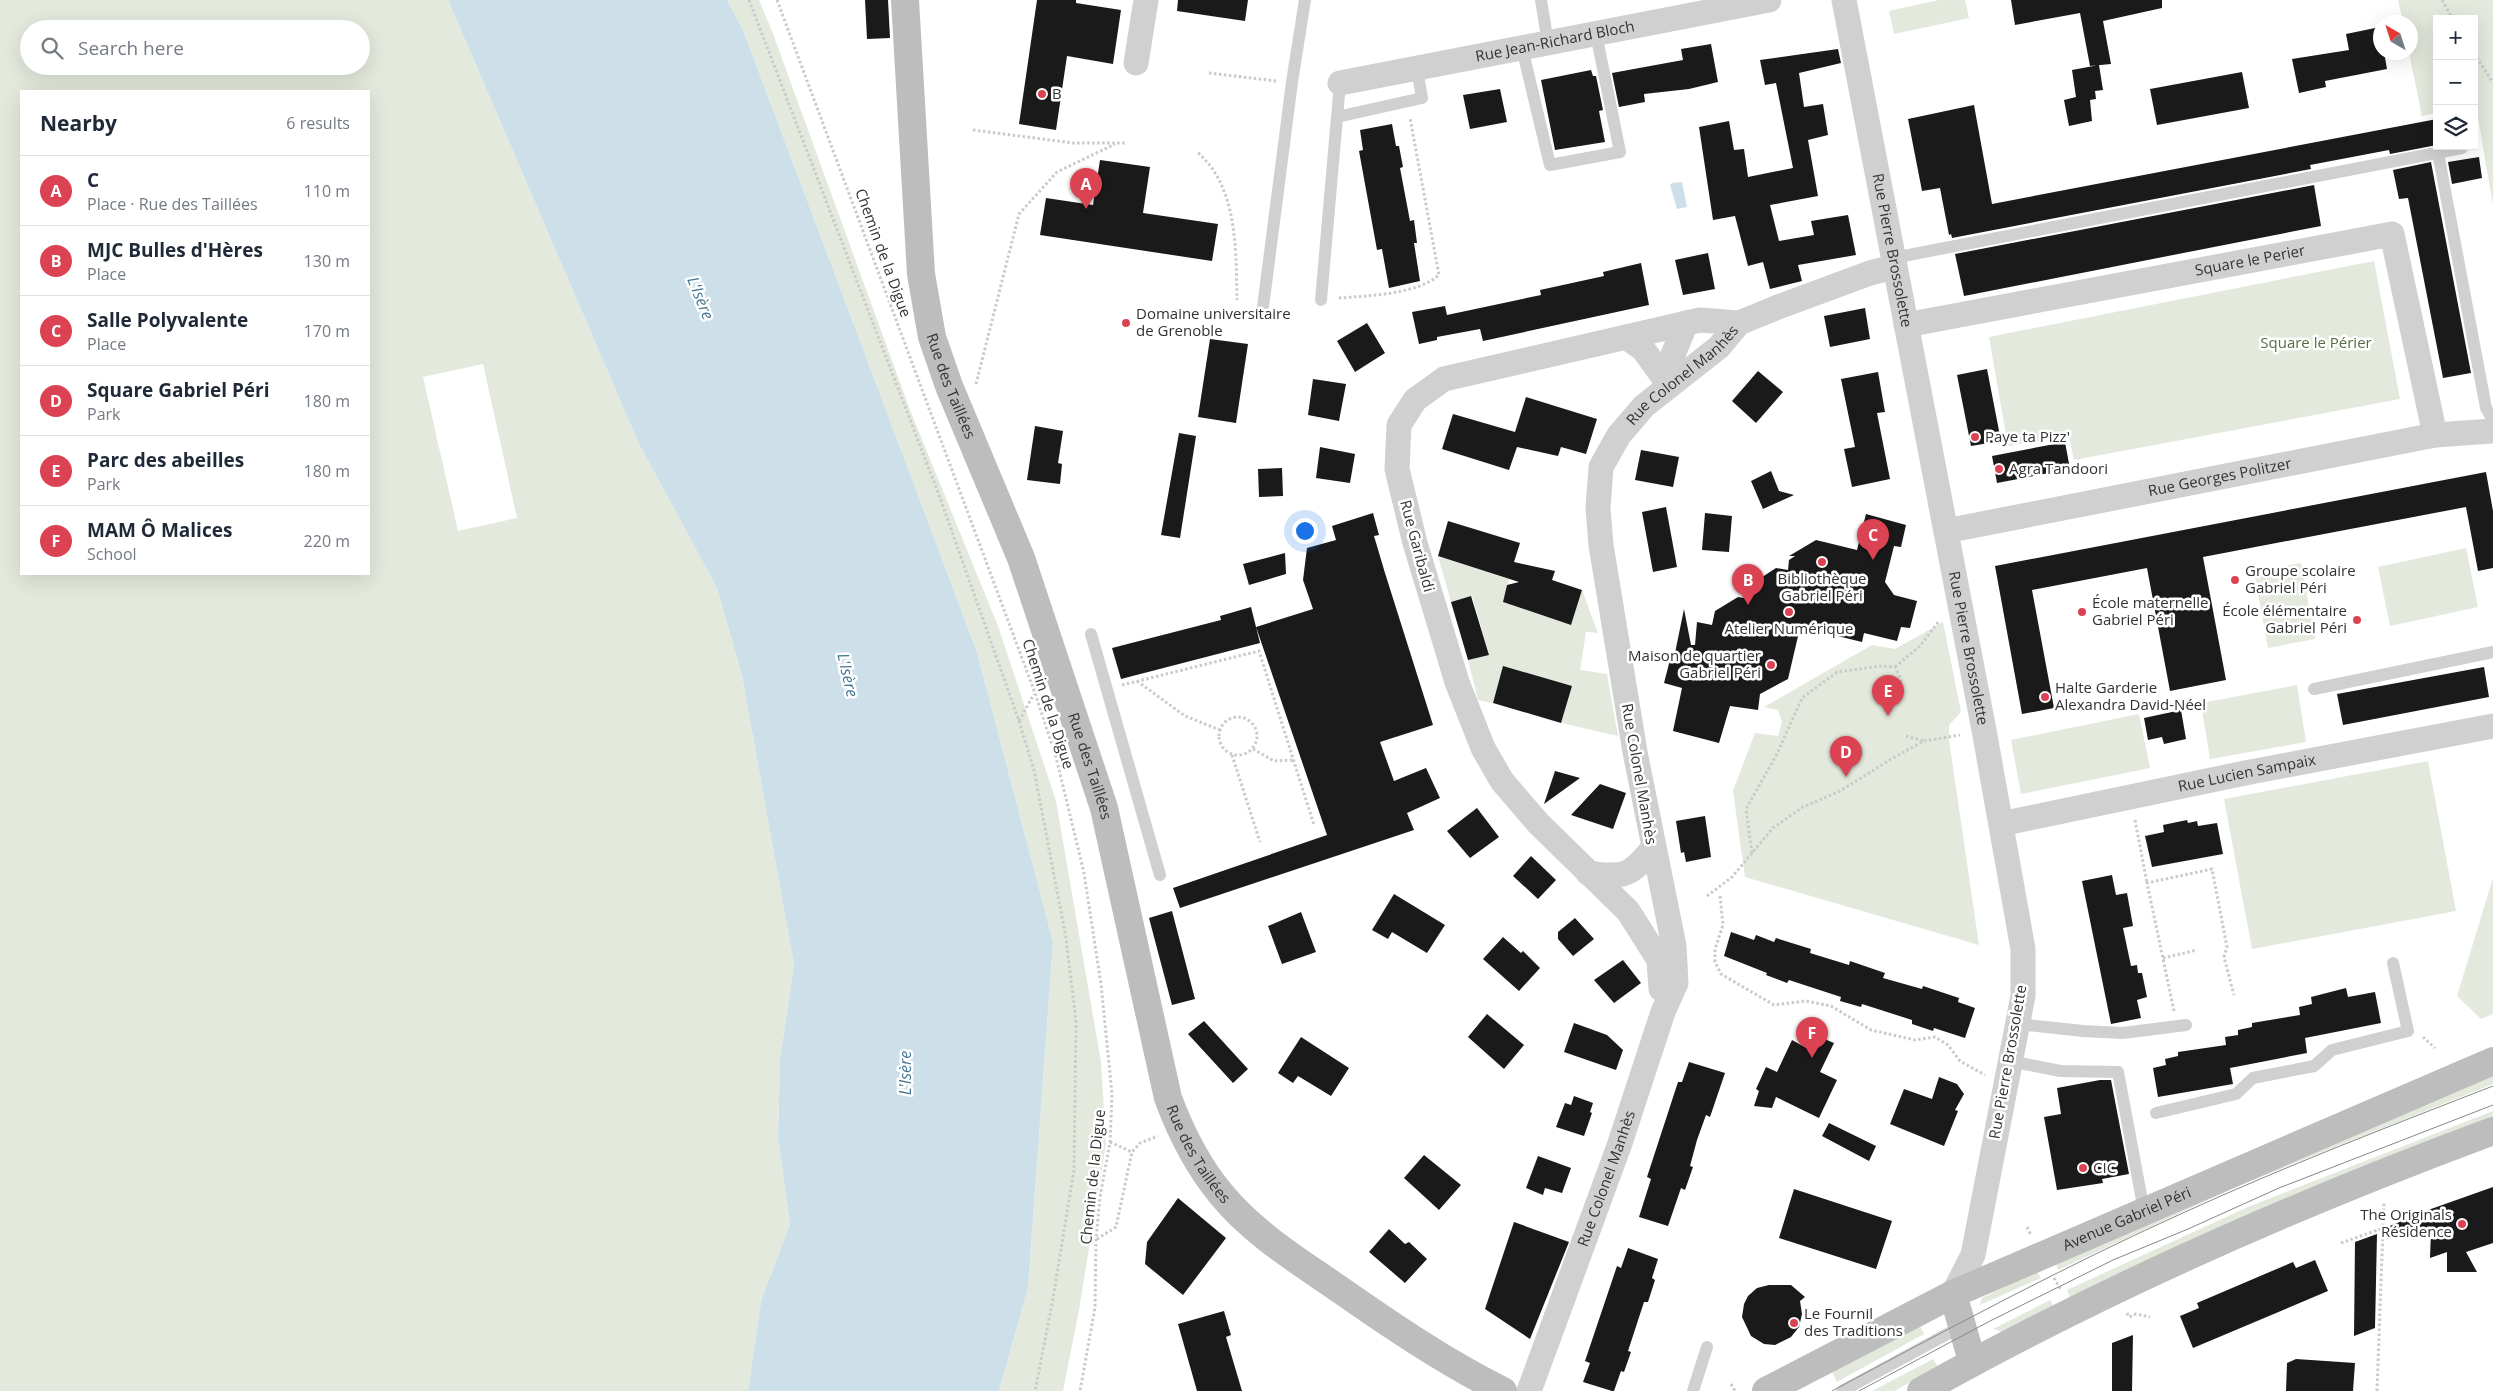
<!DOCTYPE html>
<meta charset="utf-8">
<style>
body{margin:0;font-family:"Open Sans",sans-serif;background:#f6f6f7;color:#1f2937}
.controls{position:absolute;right:15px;top:15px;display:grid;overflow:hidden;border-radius:0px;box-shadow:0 5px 20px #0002}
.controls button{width:45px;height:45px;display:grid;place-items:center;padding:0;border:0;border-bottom:1px solid #e0e1e3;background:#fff;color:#1f2937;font:25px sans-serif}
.compass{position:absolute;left:2373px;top:15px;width:45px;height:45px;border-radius:50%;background:#fff;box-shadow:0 5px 20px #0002;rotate:321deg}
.you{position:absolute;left:1304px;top:530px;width:18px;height:18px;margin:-12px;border:4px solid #fff;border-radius:50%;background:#1a73e8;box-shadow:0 0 0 8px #1a73e833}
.badge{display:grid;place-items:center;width:32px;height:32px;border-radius:50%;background:#db4353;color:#fff;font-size:16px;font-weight:700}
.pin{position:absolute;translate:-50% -41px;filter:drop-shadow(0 1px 2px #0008)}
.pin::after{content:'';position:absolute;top:26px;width:18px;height:15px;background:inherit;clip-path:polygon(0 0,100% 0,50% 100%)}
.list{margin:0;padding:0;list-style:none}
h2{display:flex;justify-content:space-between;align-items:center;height:65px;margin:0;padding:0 20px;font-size:21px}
h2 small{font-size:16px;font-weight:400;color:#747a83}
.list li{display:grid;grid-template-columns:32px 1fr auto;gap:15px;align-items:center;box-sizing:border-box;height:70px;padding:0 20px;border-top:1px solid #e0e1e3}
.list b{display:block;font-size:19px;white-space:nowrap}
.list p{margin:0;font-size:16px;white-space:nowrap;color:#747a83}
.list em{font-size:16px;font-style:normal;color:#747a83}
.icon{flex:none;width:28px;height:28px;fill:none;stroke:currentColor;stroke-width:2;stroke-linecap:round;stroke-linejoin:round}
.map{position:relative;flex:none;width:2493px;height:1391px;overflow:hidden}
.search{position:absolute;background:#fff;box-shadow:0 5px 20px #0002;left:20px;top:20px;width:350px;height:55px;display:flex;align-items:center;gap:12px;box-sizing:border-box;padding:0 18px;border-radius:28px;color:#747a83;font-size:19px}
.panel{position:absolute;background:#fff;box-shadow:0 5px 20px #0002;left:20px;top:90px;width:350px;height:485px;border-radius:0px}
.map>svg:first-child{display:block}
</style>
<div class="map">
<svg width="2493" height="1391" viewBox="0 0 2493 1391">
<rect width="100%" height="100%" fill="#fff"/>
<path fill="#e3e9dc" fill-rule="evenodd" d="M0,0H448L638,442L717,588L742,676L794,965L780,1059L778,1138L790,1224L761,1301L748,1391H0ZM29,29H361V66H29ZM21,91H369V574H21ZM483,364L517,518L458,531L423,377Z
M727,0H759L772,31L910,410L998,626L1056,801L1101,1062L1106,1144L1079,1310L1063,1391H999L1028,1288L1053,942L977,652L743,30Z
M1939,0H1965L1969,18L1894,34L1889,11Z
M2398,0H2493V205L2476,106H2474V19H2437V113L2422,116L2409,53L2410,22H2403Z
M2374,261L2400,399L2074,460L2069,436L2008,446L1989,337Z
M2466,548L2478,607L2390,626L2378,567Z
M1438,556L1509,579L1503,602L1571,625L1582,590L1598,633L1586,632L1580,670L1607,674L1618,736L1561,723L1572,686L1503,667L1493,703L1478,700L1468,660L1489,654L1472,596L1451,602Z
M2301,563L2315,639L2268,648L2254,571Z
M1943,622L1961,712L1949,725V740L1979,945L1745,877L1733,791L1755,733L1778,736L1782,722L1778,710L1764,707L1872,645L1895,649Z
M2297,685L2306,742L2210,759L2201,703Z
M2139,714L2150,768L2021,794L2011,740Z
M2428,761L2456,911L2252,949L2224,799Z
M2493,878V1014L2481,1019L2457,996Z
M2493,1075V1084L2238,1186L2058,1270L2055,1261Z
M2493,1111V1121L2071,1300L2067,1290L2248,1207Z
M2036,1271L2041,1278L1980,1305L1982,1298Z
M2050,1300L2054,1307L2003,1332L1993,1329Z
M1920,1326L1924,1334L1837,1382L1832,1372Z
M1933,1359L1938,1367L1894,1391H1872Z"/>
<path fill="#cde0ea" d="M448,0H727L743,30L977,652L1053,942L1028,1288L999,1391H748L761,1301L790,1224L778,1138L780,1059L794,965L742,676L717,588L638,442Z
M1682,182L1687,207L1677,209L1670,185L1672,183Z"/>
<path fill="#1a1a1a" d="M865,0H888L890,38L867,39Z
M1037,0H1076V3L1121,10L1113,64L1067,56L1056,130L1019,124Z
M1178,0H1248L1245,21L1177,11Z
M2011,0H2162V8L2103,21L2111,64L2090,66L2080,13L2015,25Z
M2380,27V52H2384L2387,69L2325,81L2326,87L2299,93L2292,59L2349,50L2346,34Z
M1711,44L1718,82L1689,89L1644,94L1645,102L1619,107L1612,73L1683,60L1681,49Z
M1838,49L1841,63L1799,73L1804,107L1823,104L1828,135L1808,140L1818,196L1770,205L1779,241L1814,235L1811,221L1848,215L1856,255L1798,265L1802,281L1770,289L1763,262L1748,266L1735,216L1713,220L1699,127L1729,121L1734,150L1744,149L1748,177L1793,168L1776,83L1765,85L1760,60Z
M2099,65L2103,90L2095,91L2096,99L2090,100L2092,121L2069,126L2064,100L2076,97L2072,70Z
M1591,70L1593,76H1596L1603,110L1599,111L1605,142L1555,150L1541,80Z
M2242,72L2249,108L2157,125L2150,89Z
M1500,89L1507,122L1470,129L1463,95Z
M1974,105L1992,204L2437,119V145L2390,154L2389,150L2310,165L2311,169L1952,238L1951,234L1949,235L1940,188L1922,191L1908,119Z
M1392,124L1396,146H1399L1403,167L1400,168L1410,221L1414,220L1417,243H1414L1420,281L1389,288L1382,249L1377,250L1359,151L1363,150L1360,130Z
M2479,157L2482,178L2452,184L2448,162Z
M1100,160L1150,167L1143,213L1218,224L1212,261L1040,235L1046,198L1093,205Z
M2431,162L2471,373L2443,378L2408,198L2399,199L2393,170Z
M2314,185L2321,226L1964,296L1955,254Z
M1708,253L1715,289L1683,295L1675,260Z
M1641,263L1649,305L1483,341L1480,329L1437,337V340L1419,344L1412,312L1445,306L1447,315L1541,295L1540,290L1604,276L1603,272Z
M1865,308L1870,339L1830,347L1824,316Z
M1367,323L1385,353L1355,372L1337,341Z
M1210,339L1248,344L1236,423L1198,417Z
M1987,369L2001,441L1971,446L1957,375Z
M1758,371L1783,392L1756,423L1732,401Z
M1878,372L1885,412L1877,413L1890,479L1852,487L1844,449L1855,447L1841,379Z
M1313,379L1346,384L1339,421L1308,415Z
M1526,397L1597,419L1586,454L1561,447L1558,456L1517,447L1509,470L1442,449L1453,414L1515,432Z
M1035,426L1063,431L1058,463L1062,464L1060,484L1027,480Z
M1179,433L1196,436L1180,538L1161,535Z
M2065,442L2070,469L1997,483L1992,456Z
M1320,447L1355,454L1350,483L1316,478Z
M1641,450L1679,457L1673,487L1635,480Z
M1282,468L1283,496L1259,497L1258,469Z
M1771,471L1779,491L1794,495L1763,509L1751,481Z
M2486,472L2493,511V568L2478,571L2466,507L2203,557L2226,680L2170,691L2147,568L2032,590L2054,708L2022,714L1995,566Z
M1666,507L1677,567L1653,572L1642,512Z
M1373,513L1379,535L1374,536L1385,573L1433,725L1380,742L1394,781L1426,768L1440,798L1407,813L1414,830L1180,908L1173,888L1327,835L1256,627L1313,609L1303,580L1307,548L1336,540L1332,526Z
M1705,513L1732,516L1729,552L1702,550Z
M1866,514L1906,525L1901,547L1894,546L1885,582L1894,595L1917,601L1910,628L1901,627L1897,641L1864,633L1862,642L1821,632L1816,636L1799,632L1788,679L1760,694L1758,710L1730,706L1719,743L1673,731L1682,688L1664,683L1672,652L1675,653L1684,609L1691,645H1695L1697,622L1712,625L1715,611L1738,597L1750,599L1753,583L1776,568L1788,570L1789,560L1795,556H1789L1816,540L1857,550Z
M1448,521L1520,543L1514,562L1555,571L1552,580L1582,590L1571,625L1503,602L1507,585L1519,582L1438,556Z
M1285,553L1286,574L1249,585L1243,564Z
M1471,596L1489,655L1468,660L1451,602Z
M1251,607L1260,643L1121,679L1112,648L1221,620L1220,616Z
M1503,666L1572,686L1561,723L1493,703Z
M2484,667L2489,697L2343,725L2337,694Z
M2181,710L2186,739L2164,744L2162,737L2148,740L2144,718Z
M1555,771L1580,778L1544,804Z
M1600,784L1626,793L1613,829L1571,815Z
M1477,808L1499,837L1470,858L1447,831Z
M1705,816L1711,857L1686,862L1684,852L1681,853L1676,821Z
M2187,820L2188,823L2197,821L2198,826L2217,823L2223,854L2152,867L2145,836L2164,832L2163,825Z
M1531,856L1556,880L1538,899L1513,876Z
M2112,875L2116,895L2127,893L2133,926L2123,928L2131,966L2137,965L2138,973H2142L2147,997L2137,1000L2141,1018L2111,1024L2082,881Z
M1394,894L1445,925L1427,953L1392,932L1388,939L1372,930Z
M1172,911L1195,999L1172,1005L1149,918Z
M1301,912L1316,952L1282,964L1268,926Z
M1575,918L1594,939L1573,956L1558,939V932Z
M1731,932L1754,940L1756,935L1774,942L1776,938L1811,949L1810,953L1849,965L1850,961L1885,973L1883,978L1922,989L1923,986L1959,998L1958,1002L1975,1008L1965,1038L1934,1028L1933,1031L1912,1024V1020L1862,1004L1861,1007L1840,1001L1841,997L1789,980L1787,983L1766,975L1767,973L1724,956Z
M1503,937L1521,953L1523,951L1540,968L1519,991L1483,959Z
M1623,960L1641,983L1614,1003L1594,980Z
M2346,988L2348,997L2375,992L2381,1023L2305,1038L2307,1053L2230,1068L2233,1084L2158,1097L2153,1068L2166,1065L2165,1059L2178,1056V1052L2226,1045L2225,1037L2238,1035V1030L2252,1027V1023L2300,1015L2299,1007L2312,1004L2311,997Z
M1487,1014L1524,1045L1504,1069L1468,1037Z
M1204,1021L1248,1069L1233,1083L1188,1034Z
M1574,1023L1607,1035L1623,1050L1616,1070L1564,1052Z
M1817,1036L1834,1043L1820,1072L1837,1080L1819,1118L1776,1097L1772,1108L1754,1106L1759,1091L1756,1089L1766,1067L1777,1072L1792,1040L1810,1050Z
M1301,1037L1349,1068L1331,1096L1298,1076L1293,1083L1278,1073Z
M1689,1062L1725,1073L1710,1117L1706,1115L1697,1140L1690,1166L1693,1167L1685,1190L1681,1188L1668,1226L1639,1217L1651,1179L1647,1177L1663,1128L1678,1082H1682Z
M1939,1077L1957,1084L1964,1094L1955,1110L1958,1111L1944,1146L1890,1124L1904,1089L1932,1099Z
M2100,1080H2111L2129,1174L2102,1179L2103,1183L2057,1190L2044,1117L2061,1114L2057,1088Z
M1574,1096L1593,1103L1590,1112L1592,1113L1584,1136L1556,1127L1565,1103L1571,1105Z
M1829,1123L1876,1146L1869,1161L1822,1136Z
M1424,1155L1461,1185L1439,1210L1404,1178Z
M1538,1156L1571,1168L1562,1193L1545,1188L1543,1195L1526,1188Z
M2493,1187V1243L2466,1252L2477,1272H2447V1252L2430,1258L2431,1231L2380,1230L2431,1209Z
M1794,1189L1892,1221L1876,1269L1779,1238Z
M1178,1198L1226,1238L1183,1295L1145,1264L1147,1242Z
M1514,1222L1569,1242L1530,1339L1485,1309Z
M1389,1229L1405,1244L1409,1242L1427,1259L1405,1283L1369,1252Z
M2377,1234L2375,1328L2354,1336L2355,1242Z
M1628,1248L1658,1259L1652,1278L1655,1280L1648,1302H1644L1628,1351L1631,1352L1624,1372L1621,1371L1614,1391H1612L1583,1382L1590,1363L1585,1361L1617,1266L1621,1268Z
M2315,1260L2328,1291L2193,1348L2180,1316L2199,1308L2197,1303L2293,1262L2296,1268Z
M1769,1285H1791L1805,1297L1800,1301L1802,1314L1799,1327L1791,1337L1775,1345L1764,1344L1751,1336L1742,1317L1744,1304L1748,1296L1757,1288Z
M1224,1311L1231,1335L1226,1337L1242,1391H1197L1178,1324Z
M2133,1335L2132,1391H2112V1343Z
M2296,1359L2355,1363L2353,1391H2286L2287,1363Z"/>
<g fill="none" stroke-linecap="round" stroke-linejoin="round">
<path stroke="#cacaca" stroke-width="3" stroke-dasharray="2.5 2.5" stroke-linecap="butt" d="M749,0L939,495L1019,721L1034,770L1066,938L1076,1021L1074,1170L1052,1304L1035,1391
M777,0L1035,693L1056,757L1084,873L1101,984L1112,1094L1110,1142L1100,1197L1096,1239L1095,1308L1080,1391
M2442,0L2453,19
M2474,53L2493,83
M1209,73L1276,81
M973,130L1073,143H1125
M1198,153C1238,187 1236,252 1237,300
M1339,298C1368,296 1418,294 1439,275L1410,118
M976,384L1019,214L1057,172L1115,144
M1895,667L1920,646L1939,621
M1137,681L1185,716L1220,730
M1122,685L1259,651L1314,825
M1219 736a19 19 0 1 1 38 0a19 19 0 1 1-38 0Z
M1019,721L1034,694
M1906,736L1924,741
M1253,749L1274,761L1294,760
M1232,755L1260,842
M2135,820L2147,883
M1752,853L1746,809L1777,754L1802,698L1837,672L1881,666L1895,667L1901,680L1897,691
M1707,896L1732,877L1773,828L1803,807L1840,791L1893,758L1924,741L1960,735
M1720,896L1723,925L1715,949V962L1721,974L1774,1005L1806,1001L1831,1006L1871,1030L1915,1040L1935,1037L1948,1045L1960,1061L1985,1075
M2163,958L2197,950
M2174,1011L2147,883L2212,869L2227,947L2224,957L2234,995
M2423,1037L2435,1048
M1110,1142L1132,1152
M2027,1227L2031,1235
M1097,1239L1116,1227L1132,1152L1140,1143L1158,1136
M2341,1243L2383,1228
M2054,1278L2061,1290
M2127,1313L2129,1317L2136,1314L2150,1317
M1731,1384L1735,1391
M2377,1391L2384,1202"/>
<path stroke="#d0d0d0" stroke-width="12" d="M1541,0L1548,43
M1522,48L1550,165L1620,152L1596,34
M1337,117L1422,98L1417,69
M2438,153L2486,408L2493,420
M1893,258L2462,148
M1321,300L1340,83
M1263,307L1292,82L1305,0
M1091,634L1160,875
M2314,689L2493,652
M2017,1024L2083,1031L2123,1033L2186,1025
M2010,1061L2060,1071L2118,1072L2144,1211
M2156,1113L2236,1094L2253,1078L2314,1066L2332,1050L2408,1031L2393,963
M1693,1391L1707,1347
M1842,1391L1962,1326"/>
<g stroke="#d0d0d0" stroke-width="25">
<path id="s1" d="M1844,0L1984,730L2023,949V996L1973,1255L1953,1294"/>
<path d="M1136,63L1146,0"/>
<path id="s2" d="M1340,83L1769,0"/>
<path id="s3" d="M1906,325L2392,234L2435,435"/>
<path d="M1626,337L1643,349L1669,385"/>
<path d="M1669,385L1672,357L1686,323"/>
<path id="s4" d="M1946,531L2435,435L2493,431"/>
<path id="s5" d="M2001,824L2245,773L2493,726"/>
<path d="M1588,873C1623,878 1630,877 1653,848"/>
<path d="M1661,989L1659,960L1628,911L1538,823L1502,781L1483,748L1457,682L1415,543L1397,469L1399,425L1415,400L1444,379L1700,320L1739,323"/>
<path id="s6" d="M1529,1391L1619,1146L1663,1012L1676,983L1674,946L1635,752L1601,545L1598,508L1601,467L1619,435L1644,406L1719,347L1739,323L1778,307L1870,273L1894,267"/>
</g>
<g stroke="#bdbdbd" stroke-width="28">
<path id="s7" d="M905,0L921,274L932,337L949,386L1021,558L1104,808L1168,1098C1181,1133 1197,1165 1221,1194C1253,1233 1297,1260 1339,1289C1392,1326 1445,1362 1503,1391"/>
<path d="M1953,1294L1972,1361"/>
<path id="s8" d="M1766,1391L1953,1294L2493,1061"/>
<path d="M1921,1391C2103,1289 2296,1204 2493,1131"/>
</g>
<path stroke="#888" stroke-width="1" d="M1832,1391C1948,1329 2065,1266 2185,1212C2286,1166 2390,1126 2493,1086
M1859,1391L1990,1321L2113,1260L2188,1229L2279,1188L2493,1105"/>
</g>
<g fill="#db4353" stroke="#fff" stroke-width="2">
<circle cx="1042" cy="94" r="5"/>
<circle cx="1126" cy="323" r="5"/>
<circle cx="1975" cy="437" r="5"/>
<circle cx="1999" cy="469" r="5"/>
<circle cx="1822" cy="562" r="5"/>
<circle cx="2235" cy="580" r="5"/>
<circle cx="1789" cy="612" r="5"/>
<circle cx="2082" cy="612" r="5"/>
<circle cx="2357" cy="620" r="5"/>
<circle cx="1771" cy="665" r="5"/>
<circle cx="2045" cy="697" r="5"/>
<circle cx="2083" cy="1168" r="5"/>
<circle cx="2462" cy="1224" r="5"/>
<circle cx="1794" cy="1323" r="5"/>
</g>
<g text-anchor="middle" stroke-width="5" stroke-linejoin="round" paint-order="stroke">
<g font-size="15" fill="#333" stroke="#fff">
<text dy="5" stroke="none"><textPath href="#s2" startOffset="219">Rue Jean-Richard Bloch</textPath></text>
<text dy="5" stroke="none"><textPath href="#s1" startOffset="255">Rue Pierre Brossolette</textPath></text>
<text transform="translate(883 253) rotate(70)" y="5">Chemin de la Digue</text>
<text dy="5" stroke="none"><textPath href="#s3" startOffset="350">Square le Perier</textPath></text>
<text dy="5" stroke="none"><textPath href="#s6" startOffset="1081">Rue Colonel Manhès</textPath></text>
<text dy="5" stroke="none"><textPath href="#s7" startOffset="391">Rue des Taillées</textPath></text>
<text dy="5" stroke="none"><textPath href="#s4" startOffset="279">Rue Georges Politzer</textPath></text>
<text transform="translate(1417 546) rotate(75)" y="5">Rue Garibaldi</text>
<text dy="5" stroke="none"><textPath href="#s1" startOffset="660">Rue Pierre Brossolette</textPath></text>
<text transform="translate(1048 704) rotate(72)" y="5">Chemin de la Digue</text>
<text dy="5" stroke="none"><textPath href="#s7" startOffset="796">Rue des Taillées</textPath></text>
<text transform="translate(1639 774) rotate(80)" y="5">Rue Colonel Manhès</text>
<text dy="5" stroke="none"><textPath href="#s5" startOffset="251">Rue Lucien Sampaix</textPath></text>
<text transform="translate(2008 1062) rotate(-80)" y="5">Rue Pierre Brossolette</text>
<text dy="5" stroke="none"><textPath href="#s7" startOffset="1201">Rue des Taillées</textPath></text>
<text transform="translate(1093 1177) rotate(-84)" y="5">Chemin de la Digue</text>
<text dy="5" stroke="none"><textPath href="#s6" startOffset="226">Rue Colonel Manhès</textPath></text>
<text dy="5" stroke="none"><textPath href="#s8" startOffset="400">Avenue Gabriel Péri</textPath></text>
</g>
<g font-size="15" fill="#333" stroke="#fff" text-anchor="start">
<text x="1052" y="99">B</text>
<text x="1136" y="319">Domaine universitaire<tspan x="1136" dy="17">de Grenoble</tspan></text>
<text x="1985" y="442">Paye ta Pizz'</text>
<text x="2009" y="474">Agra Tandoori</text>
<text x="2245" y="576">Groupe scolaire<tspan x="2245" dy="17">Gabriel Péri</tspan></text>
<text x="1822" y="584" text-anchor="middle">Bibliothèque<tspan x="1822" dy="17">Gabriel Péri</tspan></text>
<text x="2092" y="608">École maternelle<tspan x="2092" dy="17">Gabriel Péri</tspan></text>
<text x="2347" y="616" text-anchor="end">École élémentaire<tspan x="2347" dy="17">Gabriel Péri</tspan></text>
<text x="1789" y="634" text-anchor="middle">Atelier Numérique</text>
<text x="1761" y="661" text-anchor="end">Maison de quartier<tspan x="1761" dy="17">Gabriel Péri</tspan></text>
<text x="2055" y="693">Halte Garderie<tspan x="2055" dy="17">Alexandra David-Néel</tspan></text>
<text x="2093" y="1173">CIC</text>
<text x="2452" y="1220" text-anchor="end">The Originals<tspan x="2452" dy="17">Résidence</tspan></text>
<text x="1804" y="1319">Le Fournil<tspan x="1804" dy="17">des Traditions</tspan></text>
</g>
<g font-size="15" fill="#576d42" stroke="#fff">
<text x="2316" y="348">Square le Périer</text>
</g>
<g font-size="16" font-style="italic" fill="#447691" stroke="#fff">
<text transform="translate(701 298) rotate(68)" y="6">L'Isère</text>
<text transform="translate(848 675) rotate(77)" y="6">L'Isère</text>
<text transform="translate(905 1073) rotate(-90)" y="6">L'Isère</text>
</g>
</g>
</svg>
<div class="controls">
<button>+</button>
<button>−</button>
<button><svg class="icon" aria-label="layers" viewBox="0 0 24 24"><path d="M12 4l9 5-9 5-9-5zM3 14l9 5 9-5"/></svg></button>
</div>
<svg class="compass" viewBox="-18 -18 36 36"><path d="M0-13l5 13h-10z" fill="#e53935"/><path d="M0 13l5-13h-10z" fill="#747a83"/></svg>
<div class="you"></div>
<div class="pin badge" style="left:1086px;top:209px">A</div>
<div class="pin badge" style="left:1748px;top:605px">B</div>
<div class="pin badge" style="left:1873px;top:560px">C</div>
<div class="pin badge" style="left:1846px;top:777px">D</div>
<div class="pin badge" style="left:1888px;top:716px">E</div>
<div class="pin badge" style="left:1812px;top:1058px">F</div>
<div class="search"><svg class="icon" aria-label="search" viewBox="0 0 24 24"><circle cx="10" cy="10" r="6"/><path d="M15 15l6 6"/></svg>Search here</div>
<section class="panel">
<h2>Nearby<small>6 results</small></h2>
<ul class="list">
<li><span class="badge">A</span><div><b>C</b><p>Place · Rue des Taillées</p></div><em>110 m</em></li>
<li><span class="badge">B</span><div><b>MJC Bulles d'Hères</b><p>Place</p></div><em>130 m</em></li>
<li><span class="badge">C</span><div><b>Salle Polyvalente</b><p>Place</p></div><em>170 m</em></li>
<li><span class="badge">D</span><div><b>Square Gabriel Péri</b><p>Park</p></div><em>180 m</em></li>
<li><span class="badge">E</span><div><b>Parc des abeilles</b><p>Park</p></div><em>180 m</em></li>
<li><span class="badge">F</span><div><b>MAM Ô Malices</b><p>School</p></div><em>220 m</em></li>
</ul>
</section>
</div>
